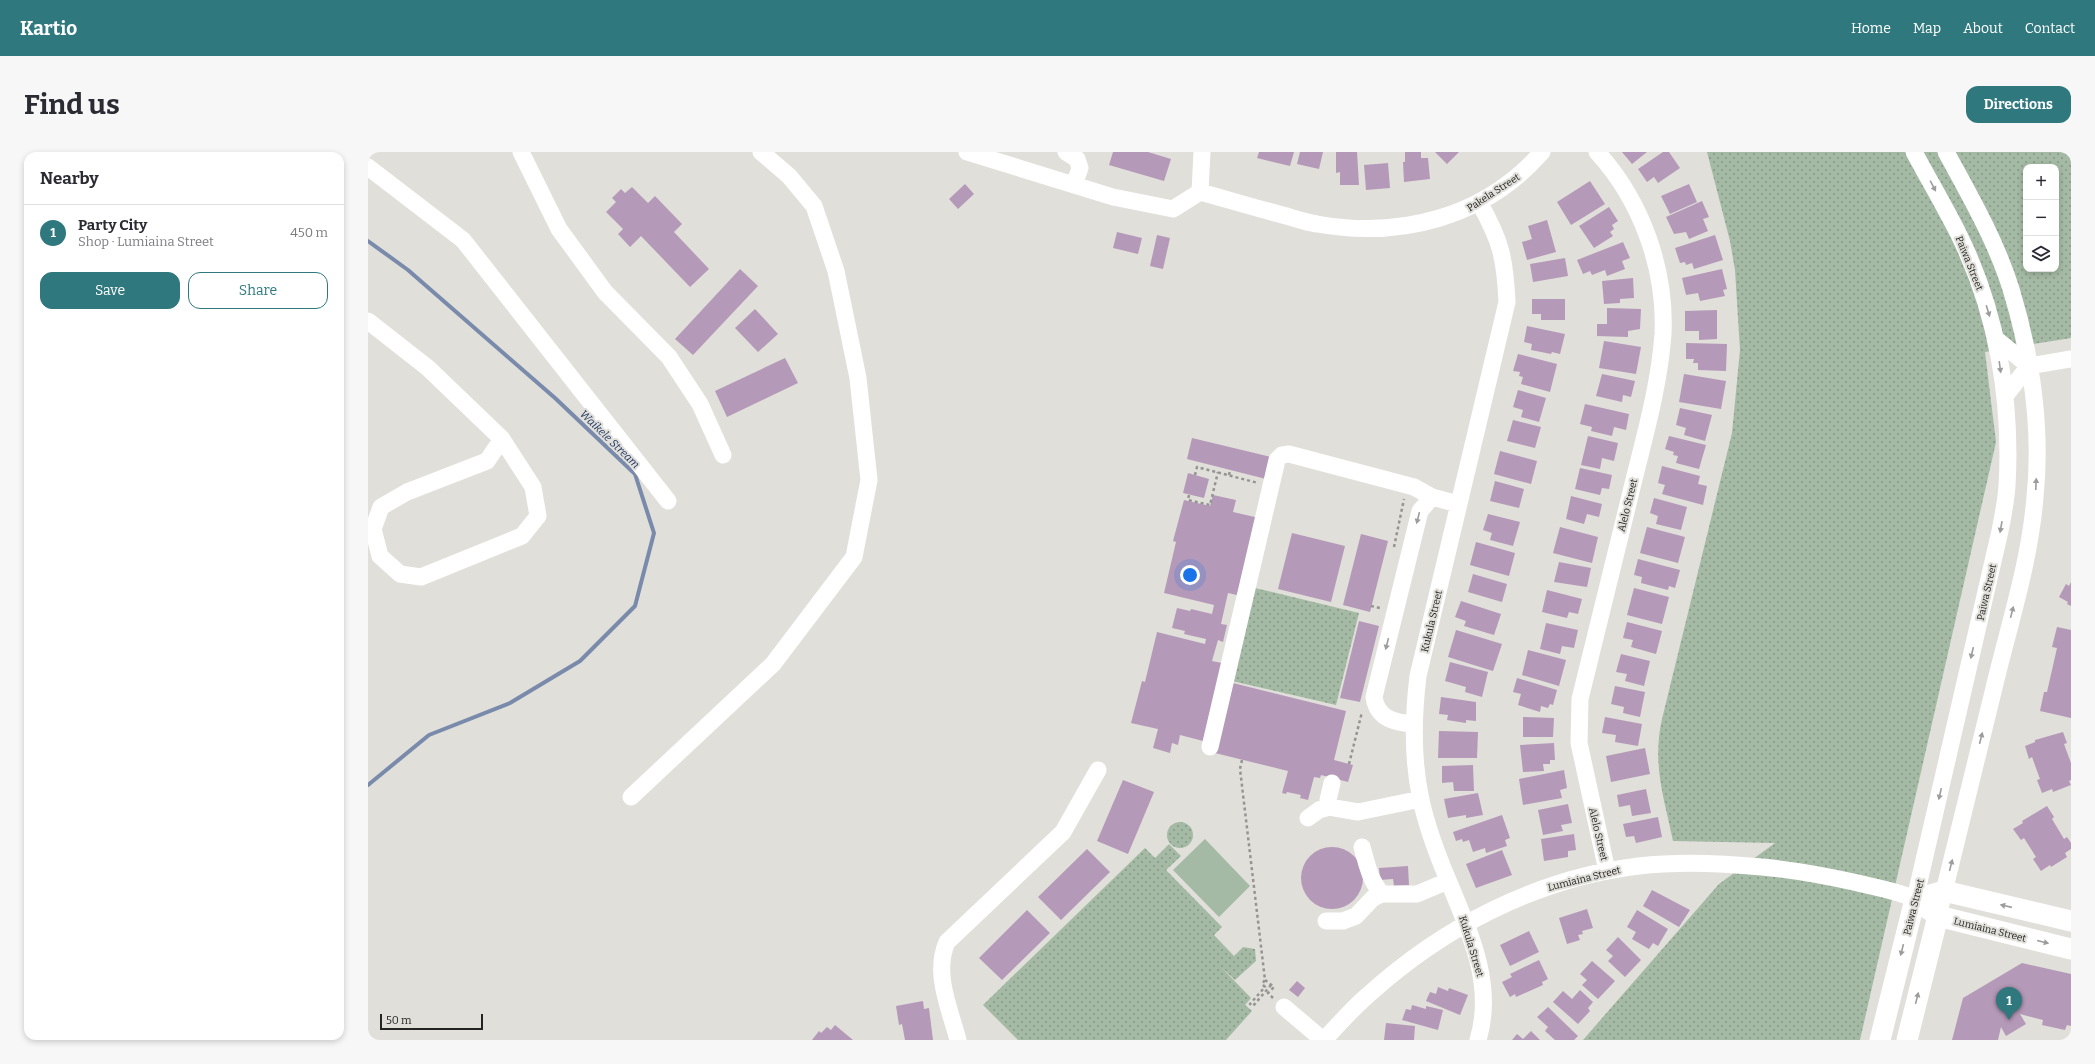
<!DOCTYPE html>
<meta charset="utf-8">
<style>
body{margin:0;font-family:Bitter,serif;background:#f7f7f7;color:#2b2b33}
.controls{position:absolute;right:12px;top:12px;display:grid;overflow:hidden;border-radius:8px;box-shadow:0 2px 6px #0003}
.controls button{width:36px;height:36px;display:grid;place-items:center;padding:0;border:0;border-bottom:1px solid #e1e1e2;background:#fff;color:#2b2b33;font:20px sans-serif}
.scale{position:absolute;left:12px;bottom:10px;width:103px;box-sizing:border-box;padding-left:4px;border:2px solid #242422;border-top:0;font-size:11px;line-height:14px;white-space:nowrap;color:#242422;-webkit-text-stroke:3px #e0dfda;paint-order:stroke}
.you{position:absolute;left:822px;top:423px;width:14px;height:14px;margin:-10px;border:3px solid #fff;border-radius:50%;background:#1a73e8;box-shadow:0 0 0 6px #1a73e833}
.badge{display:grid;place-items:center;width:26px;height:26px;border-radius:50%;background:#2f787e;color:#fff;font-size:13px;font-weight:700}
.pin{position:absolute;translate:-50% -33px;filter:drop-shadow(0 1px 2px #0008)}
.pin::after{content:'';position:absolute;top:21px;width:14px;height:12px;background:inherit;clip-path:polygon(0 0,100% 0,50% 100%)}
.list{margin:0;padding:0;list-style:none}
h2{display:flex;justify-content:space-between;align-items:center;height:52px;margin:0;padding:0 16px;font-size:17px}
h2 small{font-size:13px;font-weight:400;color:#7c7c81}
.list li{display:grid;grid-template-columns:26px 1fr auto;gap:12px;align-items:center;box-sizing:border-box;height:56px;padding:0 16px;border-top:1px solid #e1e1e2}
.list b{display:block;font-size:15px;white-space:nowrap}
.list p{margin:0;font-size:13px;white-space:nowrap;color:#7c7c81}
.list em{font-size:13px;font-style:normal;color:#7c7c81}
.actions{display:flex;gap:8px;padding:12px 16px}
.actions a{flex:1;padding:9px 0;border:1px solid #2f787e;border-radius:12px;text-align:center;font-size:14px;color:#2f787e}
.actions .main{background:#2f787e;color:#fff}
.icon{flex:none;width:22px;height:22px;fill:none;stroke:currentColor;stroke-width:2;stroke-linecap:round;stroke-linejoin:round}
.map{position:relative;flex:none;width:1703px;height:888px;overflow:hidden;border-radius:12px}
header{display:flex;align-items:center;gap:24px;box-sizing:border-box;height:56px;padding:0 20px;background:#2f787e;color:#fff}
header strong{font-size:19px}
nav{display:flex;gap:22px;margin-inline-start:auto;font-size:14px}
.intro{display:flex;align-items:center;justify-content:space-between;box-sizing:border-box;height:96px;padding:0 24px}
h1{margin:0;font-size:28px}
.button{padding:10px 18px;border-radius:12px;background:#2f787e;color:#fff;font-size:14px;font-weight:700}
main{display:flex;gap:24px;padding:0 24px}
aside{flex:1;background:#fff;border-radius:12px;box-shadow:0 2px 6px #0003}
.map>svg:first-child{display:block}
</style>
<header>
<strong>Kartio</strong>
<nav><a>Home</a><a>Map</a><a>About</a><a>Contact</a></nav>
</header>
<div class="intro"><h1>Find us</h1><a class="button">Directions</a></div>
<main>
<aside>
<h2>Nearby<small></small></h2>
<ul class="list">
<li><span class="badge">1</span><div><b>Party City</b><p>Shop · Lumiaina Street</p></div><em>450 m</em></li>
</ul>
<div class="actions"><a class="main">Save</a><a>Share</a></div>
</aside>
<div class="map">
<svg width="1703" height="888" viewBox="0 0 1703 888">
<defs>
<pattern id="grass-dots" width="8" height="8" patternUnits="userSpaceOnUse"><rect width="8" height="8" fill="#a4baa4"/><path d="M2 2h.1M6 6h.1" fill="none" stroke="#859785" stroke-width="1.8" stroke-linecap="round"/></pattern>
</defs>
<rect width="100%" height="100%" fill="#e0dfda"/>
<path fill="url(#grass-dots)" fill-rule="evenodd" d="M1339,0H1703V186L1617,200L1628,290L1492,888H1215L1351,732L1407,691L1305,689C1296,645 1284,613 1294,567L1364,281L1372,198L1367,118L1362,89ZM1658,15H1688V117H1658Z
M887,436L991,461L968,553L864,529Z
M799 683a13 13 0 1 1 26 0a13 13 0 1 1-26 0Z
M801,692L813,704L798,718L854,775L846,783L866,804L875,795L887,797L888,809L867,828L853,815L883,846L877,853L884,859L858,888H650L615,853L777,696L787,706Z"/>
<path fill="#a4baa4" d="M837,687L882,734L851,765L805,718Z"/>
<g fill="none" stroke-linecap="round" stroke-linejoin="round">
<path stroke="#798aab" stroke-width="4" d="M0,89L40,118L187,246L267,322L286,381L267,454L212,509L142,551L61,583L0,633"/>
</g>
<path fill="#b599b8" d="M745,0H780L803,7L796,29L741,13Z
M891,0H926L922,14L889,6Z
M932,0H955L951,17L929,12Z
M968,0H989L991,33H972V20L968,21Z
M1037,0H1053V6H1060L1062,27L1036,30L1035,10H1037Z
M1067,0H1091L1079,12Z
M1254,0H1279L1264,12Z
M1295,0H1301L1312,16L1290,31L1286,25L1279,30L1270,17Z
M1020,11L1022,36L998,38L996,13Z
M1222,29L1237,52L1203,73L1189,50Z
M597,32L606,42L590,57L581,47Z
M1321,32L1329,50L1302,62L1293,44Z
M264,35L280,51L287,44L314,72L306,80L341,117L322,135L273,84L262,95L250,82L255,77L238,60L248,50L244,46L253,37L257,41Z
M1334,49L1341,65L1335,67L1340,79L1321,87L1318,80L1306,82L1298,65Z
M1241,55L1250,69L1244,73L1246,77L1242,80L1245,84L1226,96L1211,74Z
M1179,68L1188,100L1159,108L1154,90L1164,87L1160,74Z
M749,80L774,86L770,102L745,96Z
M789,83L802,86L795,117L782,114Z
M1347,83L1355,108L1326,117L1324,111L1318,113L1317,110L1312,111L1307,96Z
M1255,90L1262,106L1254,109L1257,117L1239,124L1237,118L1224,123L1222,119L1215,122L1209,108Z
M1197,106L1200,124L1165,130L1162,112Z
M372,117L390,134L325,203L307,187Z
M1354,117L1359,137L1355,138L1357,144L1332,149L1330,141L1318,143L1314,126Z
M1265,126L1266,146L1252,147V151L1236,152L1234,129Z
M1164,147H1197V168H1173V162H1164Z
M1239,156L1273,157L1272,177L1260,179V185L1229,184V172H1239Z
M387,157L410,182L390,200L367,176Z
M1349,158V187L1331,188V179H1317V159Z
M1159,174L1197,182L1192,202L1184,200L1183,202L1163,198L1164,192L1156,190Z
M1236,189L1273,195L1268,222L1231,216Z
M1318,191L1359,192L1358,219L1330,218V211H1325L1326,207H1318Z
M1150,202L1189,212L1182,240L1153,232L1155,225L1151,224L1152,220L1145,219Z
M417,206L430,231L359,265L347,239Z
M1234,222L1267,229L1263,245L1255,243L1254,250L1228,244Z
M1316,222L1358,229L1353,257L1311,250Z
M1150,238L1178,246L1171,270L1153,265L1155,258L1145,255Z
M1217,252L1261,262L1258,278L1246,275L1244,284L1223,279L1224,275L1212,272Z
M1312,256L1344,263L1337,289L1316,283L1318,276L1308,273Z
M1145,268L1173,275L1167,296L1139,289Z
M1220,284L1250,291L1246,309L1234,306L1232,317L1213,313Z
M1301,284L1338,293L1331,317L1308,311L1310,304L1305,303L1306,300L1297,297Z
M824,286L903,305L898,327L819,307Z
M1132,299L1169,309L1163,332L1126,322Z
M1294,314L1332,324L1330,332L1339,334L1335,353L1294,342L1297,333L1290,331Z
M1212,316L1244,323L1241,337L1234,336L1232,343L1207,337Z
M820,321L841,327L836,346L815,341Z
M1127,329L1156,337L1151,356L1122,349Z
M845,343L868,348L865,360L891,366L869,443L860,441L853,472L859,473L855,490L850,488L844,509L854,511L839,590L812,583L810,593L804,591L802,601L785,596L790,577L763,571L774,529L777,530L789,480L837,492L838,487L816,482L817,479L804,476L809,456L822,459L823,457L844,462L846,453L796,441L808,390L805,389L816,348L842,354Z
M1203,344L1234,352L1231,365L1219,362L1216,372L1198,367Z
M1286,346L1319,355L1313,378L1288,372L1290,364L1282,361Z
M1120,362L1152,370L1145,394L1122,388L1124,381L1115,378Z
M1192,375L1230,385L1224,411L1185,401Z
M1279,375L1317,385L1310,411L1272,401Z
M924,381L977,394L963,450L910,437Z
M993,382L1020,389L1002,460L975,453Z
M1108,390L1147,401L1141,424L1102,413Z
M1270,407L1312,418L1307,436L1301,434L1300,438L1273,431L1274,425L1266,423Z
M1191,410L1223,416L1219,435L1186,430Z
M1105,422L1139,432L1134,450L1100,440Z
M1703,430V454L1699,452L1700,450L1691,445L1698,432L1701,434Z
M1266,436L1301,445L1294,472L1259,463Z
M1179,438L1214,447L1210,462L1201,460L1199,466L1174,460Z
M1093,449L1133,462L1126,483L1096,474L1098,469L1087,465Z
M991,469L1011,474L992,550L972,546Z
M1259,470L1294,479L1288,502L1263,495L1265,488L1255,486Z
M1178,471L1210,478L1206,496L1194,494L1192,502L1172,497Z
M1689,475L1703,478V566L1672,559L1676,540H1679L1689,496L1684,495Z
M1088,478L1134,492L1125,519L1080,505Z
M1160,498L1198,508L1191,534L1154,523Z
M1253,502L1282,509L1276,534L1257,529L1259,522L1248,520Z
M1082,510L1120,520L1114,545L1097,540L1098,535L1077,529Z
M1149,526L1189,538L1185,553L1182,552L1180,556L1173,554L1172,560L1150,553L1153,542L1145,540Z
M865,531L978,559L966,608L985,613L980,630L953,623L952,626L946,625L940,648L932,646L933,643L919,640L918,642L914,641L920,619L847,601Z
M1247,534L1277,540L1272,565L1255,561L1256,555L1243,552Z
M1073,545L1108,550V569L1098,568V571L1079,568L1080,563L1071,562Z
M1155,565L1186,566L1185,585H1155Z
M1237,565L1274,572L1270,594L1247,590L1248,583L1234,581Z
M1071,579L1110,580L1109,606H1070Z
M1695,580L1699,591L1696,592L1703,611V628L1701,629L1703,633L1685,640L1684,637L1674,641L1669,628L1672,627L1664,605L1661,607L1657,594L1667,590V588Z
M1186,591L1187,608H1182V612H1175L1176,619L1155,620L1152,593Z
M1277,596L1282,622L1243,630L1238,604Z
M1105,613L1106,639H1086L1085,630L1074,631V614Z
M1196,618L1199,636L1192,638L1194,646L1155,653L1151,627Z
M755,628L786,640L760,702L729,689Z
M1278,637L1283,661L1264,664L1262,653L1251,655L1249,643Z
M1110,641L1115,663L1098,666V663L1080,666L1076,647Z
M1200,652L1204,671L1193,673L1195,679L1175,683L1170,658Z
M1679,654L1686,665L1684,667L1696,687L1699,685L1703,691V697L1697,701L1699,705L1683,715L1682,713L1673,719L1665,707L1668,705L1656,686L1653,688L1645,677L1655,671L1654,669Z
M1134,663L1142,686L1137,688L1139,694L1118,701L1117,696L1105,700L1101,688L1095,690L1094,687L1088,689L1085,680Z
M1290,665L1294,685L1268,691L1266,684L1258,685L1255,672Z
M1206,682L1208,698L1200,699V705L1176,709L1173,687Z
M933 726a31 31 0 1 1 62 0a31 31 0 1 1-62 0Z
M719,697L742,720L693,768L670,745Z
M1134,698L1144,723L1108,736L1098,712Z
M1040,714L1041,733L1026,734L1025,727L1012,728L1011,716Z
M1284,738L1322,758L1311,775L1275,754Z
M1219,757L1225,776L1214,779L1215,782L1210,783L1212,788L1199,792L1191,766Z
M659,758L682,781L634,828L611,806Z
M1269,758L1300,777L1290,794L1285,791L1281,797L1264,787L1268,780L1259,775Z
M1161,779L1171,800L1142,814L1132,793Z
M1250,785L1273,808L1257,825L1240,809L1245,804L1238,798Z
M1171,808L1180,827L1174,830L1175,833L1148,845L1147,842L1142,845L1134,830L1144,825L1142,822Z
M1224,809L1247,829L1230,847L1214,833L1219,828L1212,822Z
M1654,811L1703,822V874L1699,873L1697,878L1674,873L1675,868L1652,862L1658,872L1638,884L1633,875L1630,888H1584L1595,846Z
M929,829L937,836L930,845L921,838Z
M1070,835L1080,839L1081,836L1100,843L1092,863L1058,849L1062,840L1068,842Z
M1212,838L1225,850L1220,856L1222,859L1210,872L1185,850L1195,839L1204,847Z
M555,849L556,857L561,856L565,888H537L534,872L531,873L528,854Z
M1044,853L1058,857V854L1075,858L1070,878L1034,868L1038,857L1043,858Z
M1180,855L1210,884L1206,888H1187L1177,879L1180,875L1169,865Z
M1018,871L1047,874L1046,888H1016Z
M467,873L485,888H444L451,879L453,881L459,875L463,878Z
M1163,879L1172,888H1144L1149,882L1155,887Z"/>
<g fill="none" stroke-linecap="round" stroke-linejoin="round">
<path stroke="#959491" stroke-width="2.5" stroke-dasharray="3 3" stroke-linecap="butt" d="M827,323L829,315L890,331
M861,323L862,318
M821,343L820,348L842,353L850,320
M1026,395L1036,347
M1003,454L1012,456
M874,608L872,617L897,828L894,832L897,835L882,852L885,854L903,833
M981,612L994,560
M897,828L906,835L900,841L905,846"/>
<path stroke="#fff" stroke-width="17" d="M153,0L191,77L237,140L301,205L332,252L355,303
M599,0L745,45L805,57L832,40C858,47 884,55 911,62C923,65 936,70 949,72C1033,87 1117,65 1174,0
M698,0L709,7L712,16L706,33
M1229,0C1273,48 1298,116 1295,182C1291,238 1274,293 1261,348C1245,414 1228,481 1212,547L1211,591L1239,719
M0,15L95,88L300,349
M832,40L834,0
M0,169L60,216L134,287L165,335L170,364L154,384L53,425L32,422L12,404L5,377L13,355L39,340L119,309L134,287
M1628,187L1661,214
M1661,214L1703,207
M1637,244L1661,214
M1046,572C1026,571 1009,566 1006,545L1052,359L1064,345L1090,352
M842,595L909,308L914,303L921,302L1046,335L1064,345
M263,645L405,512L486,405L501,328L490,226L468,119L446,54L421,24L393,0
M961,655L960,648L964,631
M940,666L951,658L961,655L990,660L1053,647
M994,695C999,712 1002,729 1014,742
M1570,764C1589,688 1607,612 1626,536C1641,473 1662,409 1667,345C1674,276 1663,203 1643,137C1628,89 1602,44 1578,0
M958,769H975L988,764L1005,746L1014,742H1049L1080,729
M916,855L955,888
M590,888C582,857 565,821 579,790L695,680L730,618
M956,888C970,873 984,857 999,844C1075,775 1169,726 1271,714C1312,709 1353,711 1394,715C1427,718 1459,724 1490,731C1510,736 1529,739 1547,747L1632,379C1635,364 1638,349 1639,334C1644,248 1629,160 1591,83C1577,55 1561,28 1546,0
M1110,888C1127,832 1101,779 1080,728C1069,702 1059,675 1053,648C1044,607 1045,565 1050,524L1139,150C1137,106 1133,89 1111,50"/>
<path stroke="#fff" stroke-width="21" d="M1547,747L1570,764L1703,797
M1547,747L1576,739L1703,769
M1512,888L1547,747
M1539,888L1570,764"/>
</g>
<defs><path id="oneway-solid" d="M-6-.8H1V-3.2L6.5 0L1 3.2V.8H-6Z"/></defs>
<g fill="#9c9c9c">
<use href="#oneway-solid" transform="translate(1565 34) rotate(62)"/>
<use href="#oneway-solid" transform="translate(1620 159) rotate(73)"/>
<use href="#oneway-solid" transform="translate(1632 215) rotate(82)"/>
<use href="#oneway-solid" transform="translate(1668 332) rotate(-88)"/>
<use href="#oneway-solid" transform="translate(1050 366) rotate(104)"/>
<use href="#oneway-solid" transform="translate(1633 375) rotate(100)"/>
<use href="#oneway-solid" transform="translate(1644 460) rotate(-76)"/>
<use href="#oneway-solid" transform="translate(1019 492) rotate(104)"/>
<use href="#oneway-solid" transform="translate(1604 501) rotate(103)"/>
<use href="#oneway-solid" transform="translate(1613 586) rotate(-76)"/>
<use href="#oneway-solid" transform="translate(1572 642) rotate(103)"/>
<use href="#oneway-solid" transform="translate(1583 713) rotate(-76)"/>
<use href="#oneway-solid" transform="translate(1638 754) rotate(-167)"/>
<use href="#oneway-solid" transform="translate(1675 790) rotate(14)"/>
<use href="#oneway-solid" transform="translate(1534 798) rotate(104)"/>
<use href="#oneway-solid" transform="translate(1549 846) rotate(-76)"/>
</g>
<g text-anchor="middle" stroke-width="4" stroke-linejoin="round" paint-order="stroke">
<g font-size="10" fill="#242422" stroke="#e0dfda">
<text transform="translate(1125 40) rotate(-33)" y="4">Pakela Street</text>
<text transform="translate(1602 111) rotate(68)" y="4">Paiwa Street</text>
<text transform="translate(1259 353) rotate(-76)" y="4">Alelo Street</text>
<text transform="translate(1618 440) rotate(-77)" y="4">Paiwa Street</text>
<text transform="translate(1063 469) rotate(-77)" y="4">Kukula Street</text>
<text transform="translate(1231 682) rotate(77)" y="4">Alelo Street</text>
<text transform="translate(1216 726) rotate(-14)" y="4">Lumiaina Street</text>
<text transform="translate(1545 755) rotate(-76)" y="4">Paiwa Street</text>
<text transform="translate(1622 777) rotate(14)" y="4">Lumiaina Street</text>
<text transform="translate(1104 794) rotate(73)" y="4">Kukula Street</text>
</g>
<g font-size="11" font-style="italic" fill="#203663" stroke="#e0dfda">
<text transform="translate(242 287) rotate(44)" y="4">Waikele Stream</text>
</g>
</g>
</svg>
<div class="controls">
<button>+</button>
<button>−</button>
<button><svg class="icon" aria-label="layers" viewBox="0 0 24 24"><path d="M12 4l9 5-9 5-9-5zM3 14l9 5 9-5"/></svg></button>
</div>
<div class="scale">50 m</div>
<div class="you"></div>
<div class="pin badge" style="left:1641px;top:868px">1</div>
</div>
</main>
